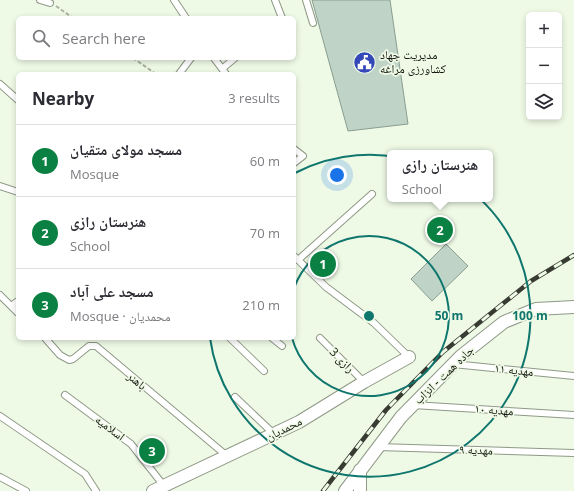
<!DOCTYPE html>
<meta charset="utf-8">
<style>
body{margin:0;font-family:"Open Sans","Noto Naskh Arabic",sans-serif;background:#f2f2f3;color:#2b2b33}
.controls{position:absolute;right:12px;top:12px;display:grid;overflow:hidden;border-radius:6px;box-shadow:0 2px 6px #0003}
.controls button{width:36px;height:36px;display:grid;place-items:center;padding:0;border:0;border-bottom:1px solid #e1e1e2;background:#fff;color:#2b2b33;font:20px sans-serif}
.you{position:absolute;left:337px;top:175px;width:14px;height:14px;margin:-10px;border:3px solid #fff;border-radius:50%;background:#1a73e8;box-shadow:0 0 0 6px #1a73e833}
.badge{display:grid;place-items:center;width:26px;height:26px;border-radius:50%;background:#0b8043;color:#fff;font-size:13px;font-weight:700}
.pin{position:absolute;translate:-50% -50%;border:2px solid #fff;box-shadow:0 1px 4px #0006}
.popup{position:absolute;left:387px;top:150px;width:106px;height:52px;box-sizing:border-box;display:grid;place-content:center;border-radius:6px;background:#fff;filter:drop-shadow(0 1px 3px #0005);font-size:13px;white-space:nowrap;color:#7c7c81}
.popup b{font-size:15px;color:#2b2b33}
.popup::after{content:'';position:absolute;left:50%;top:100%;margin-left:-8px;border:8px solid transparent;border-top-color:#fff}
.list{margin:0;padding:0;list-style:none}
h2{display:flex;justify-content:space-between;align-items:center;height:52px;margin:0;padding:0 16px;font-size:17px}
h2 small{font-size:13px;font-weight:400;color:#7c7c81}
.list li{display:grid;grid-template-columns:26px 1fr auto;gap:12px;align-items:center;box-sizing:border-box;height:72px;padding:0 16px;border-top:1px solid #e1e1e2}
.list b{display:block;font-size:15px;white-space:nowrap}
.list p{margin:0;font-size:13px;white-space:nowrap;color:#7c7c81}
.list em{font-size:13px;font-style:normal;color:#7c7c81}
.icon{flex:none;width:22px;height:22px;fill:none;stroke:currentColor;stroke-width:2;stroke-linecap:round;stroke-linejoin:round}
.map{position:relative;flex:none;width:574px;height:491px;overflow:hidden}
.search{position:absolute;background:#fff;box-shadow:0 2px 6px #0003;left:16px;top:16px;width:280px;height:44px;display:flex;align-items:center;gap:10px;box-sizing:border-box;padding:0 14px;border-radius:6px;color:#7c7c81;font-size:15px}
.panel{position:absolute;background:#fff;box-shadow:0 2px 6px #0003;left:16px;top:72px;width:280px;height:268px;border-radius:6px}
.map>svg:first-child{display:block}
</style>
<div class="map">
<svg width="574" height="491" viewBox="0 0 574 491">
<rect width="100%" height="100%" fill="#effae6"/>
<path fill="#bfd4c7" stroke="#899d90" d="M312,0H390L408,124L348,131Z
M446,244L468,266L432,301L411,279Z
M322,251L336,266L324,277L310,262Z
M151,441L161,452L152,461L142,449Z"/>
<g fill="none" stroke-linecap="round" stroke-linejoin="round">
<defs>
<path id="service" d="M40,0L50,3
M174,0L186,18
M275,0L282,18
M306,0L313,23
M214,58L226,74
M223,68L235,58
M179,74L191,58
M0,84L18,100
M294,149L303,156L294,163
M0,186L18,192
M294,256L326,287L374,323L409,357
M298,260L372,194
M0,295L18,313
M11,306L18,301
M45,338L60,355L69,360L73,359L89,346H96L227,456
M230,338L264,371
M272,338L282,346
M320,338L364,382
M453,364L574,376
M65,395L131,444L164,486
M235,397L274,434
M413,405L574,415
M0,416L85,474L96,491
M378,447L574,453
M0,477L26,491"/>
<path id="minor" d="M360,470V491
M153,491L299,422L364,382L409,357
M345,491L401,417L461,356L504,322L536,309L574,307"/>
</defs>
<use href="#service" stroke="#8f9987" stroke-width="8"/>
<use href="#minor" stroke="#8f9987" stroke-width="14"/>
<path stroke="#aab3a3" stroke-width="2" stroke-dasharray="4 2" stroke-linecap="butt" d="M56,6L73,18
M133,58L156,74"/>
<use href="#service" stroke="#fff" stroke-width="6"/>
<use href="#minor" stroke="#fff" stroke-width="12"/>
<defs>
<path id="rail" d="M323,491L386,410L443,352L531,281L574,255"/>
</defs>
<use href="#rail" stroke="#373b32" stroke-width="4.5"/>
<use href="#rail" stroke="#effae6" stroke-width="3" stroke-dasharray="9" stroke-linecap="butt"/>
</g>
<g fill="none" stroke="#0f766e" stroke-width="2">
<path d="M294 288A80 80 0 1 1 292 338"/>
<path d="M295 173A161 161 0 1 1 210 338"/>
</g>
<defs>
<symbol id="civic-disc" viewBox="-11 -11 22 22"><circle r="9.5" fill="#3447b9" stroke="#effae6"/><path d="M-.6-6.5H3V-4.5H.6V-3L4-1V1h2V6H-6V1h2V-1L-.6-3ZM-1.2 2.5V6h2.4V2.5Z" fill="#fff"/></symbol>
</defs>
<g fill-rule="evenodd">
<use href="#civic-disc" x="352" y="50" width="25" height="25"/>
</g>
<g text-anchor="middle" stroke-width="3.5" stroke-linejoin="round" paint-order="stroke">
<g font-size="12" fill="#13160f" stroke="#effae6" text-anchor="start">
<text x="380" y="59">مدیریت جهاد<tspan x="380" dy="14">کشاورزی مراغه</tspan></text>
</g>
<g font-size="12" fill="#13160f" stroke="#effae6">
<text transform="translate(342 360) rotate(45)" y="4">رازی 3</text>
<text transform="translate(514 370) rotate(6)" y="4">مهدیه ۱۱</text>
<text transform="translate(444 375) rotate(-44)" y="4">جاده همت - انزاب</text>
<text transform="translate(137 381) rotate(40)" y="4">باهنر</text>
<text transform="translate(494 410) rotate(4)" y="4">مهدیه ۱۰</text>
<text transform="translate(110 428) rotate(37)" y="4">اسلاميه</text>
<text transform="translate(284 429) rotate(-26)" y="4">محمدیان</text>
<text transform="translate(476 450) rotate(2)" y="4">مهدیه ۹</text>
</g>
</g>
<circle cx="369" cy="316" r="6" fill="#0f766e" stroke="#effae6" stroke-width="2"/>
<g font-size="12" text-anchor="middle" font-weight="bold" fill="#0f766e" stroke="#effae6" stroke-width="3.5" stroke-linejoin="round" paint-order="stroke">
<text x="449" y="320">50 m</text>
<text x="530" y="320">100 m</text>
</g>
</svg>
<div class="controls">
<button>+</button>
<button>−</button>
<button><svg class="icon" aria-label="layers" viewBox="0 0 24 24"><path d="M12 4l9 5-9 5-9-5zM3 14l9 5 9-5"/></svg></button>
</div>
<div class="you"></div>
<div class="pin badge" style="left:323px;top:264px">1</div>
<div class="pin badge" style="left:440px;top:230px">2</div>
<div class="popup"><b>هنرستان رازی</b>School</div>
<div class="pin badge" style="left:152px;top:451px">3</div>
<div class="search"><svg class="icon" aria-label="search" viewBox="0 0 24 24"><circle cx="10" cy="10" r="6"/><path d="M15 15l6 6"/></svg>Search here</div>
<section class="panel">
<h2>Nearby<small>3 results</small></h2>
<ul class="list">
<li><span class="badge">1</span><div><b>مسجد مولای متقیان</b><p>Mosque</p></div><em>60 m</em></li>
<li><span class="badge">2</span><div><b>هنرستان رازی</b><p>School</p></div><em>70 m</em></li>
<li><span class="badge">3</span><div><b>مسجد علی آباد</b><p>Mosque · محمدیان</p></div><em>210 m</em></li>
</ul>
</section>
</div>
